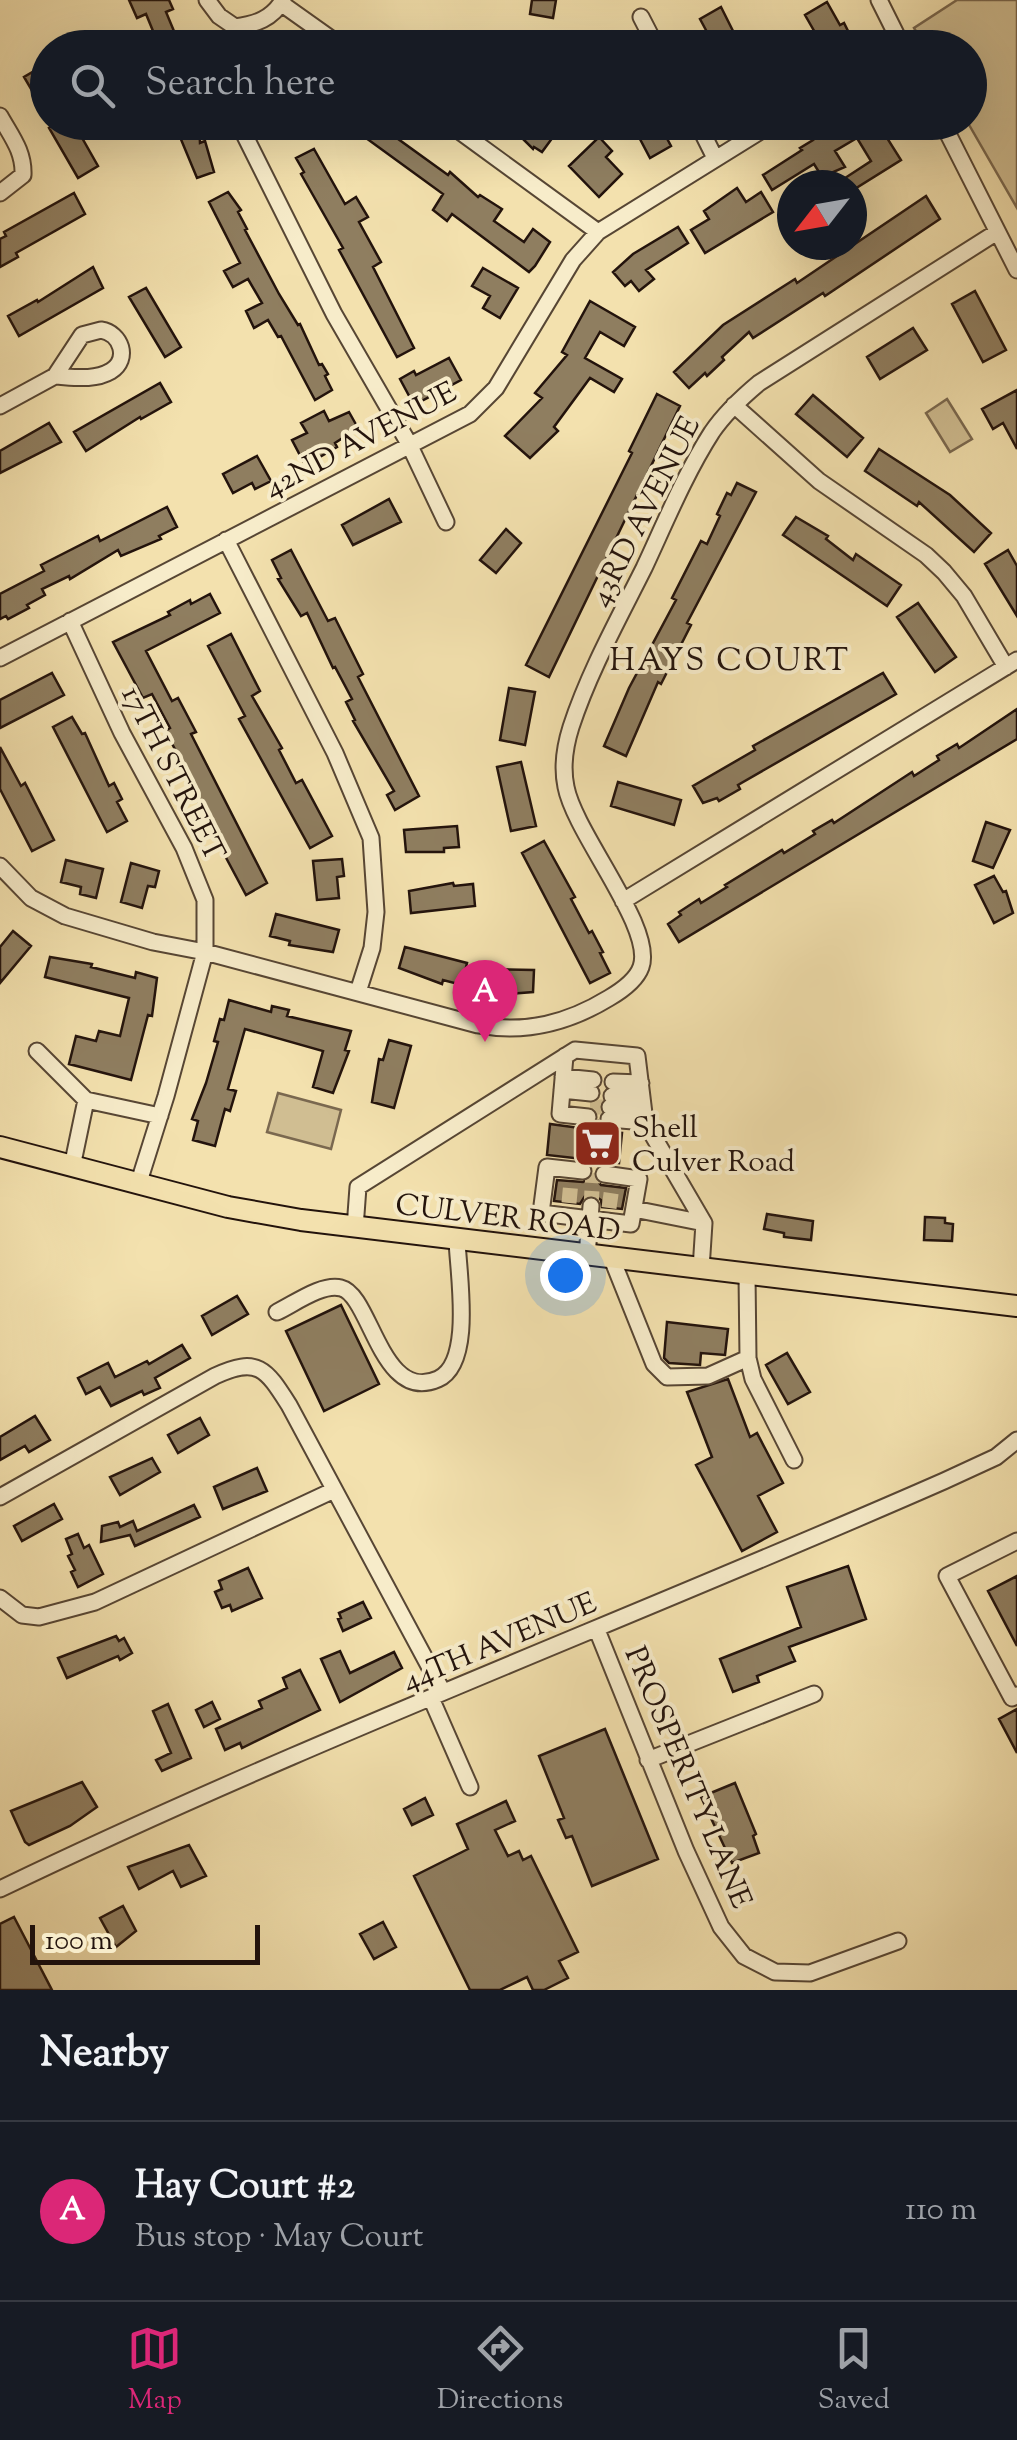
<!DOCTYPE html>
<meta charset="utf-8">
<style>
body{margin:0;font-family:"Sorts Mill Goudy",serif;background:#20242c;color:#f1f3f6}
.compass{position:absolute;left:777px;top:170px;width:90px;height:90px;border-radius:50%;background:#171b24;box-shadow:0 10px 40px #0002;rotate:239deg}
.scale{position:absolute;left:30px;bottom:25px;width:230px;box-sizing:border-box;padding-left:10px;border:5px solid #23130c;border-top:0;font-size:28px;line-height:35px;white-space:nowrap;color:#23130c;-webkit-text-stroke:8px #f7ecca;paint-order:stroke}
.you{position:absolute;left:565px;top:1275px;width:35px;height:35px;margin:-25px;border:8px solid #fff;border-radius:50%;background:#1a73e8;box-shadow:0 0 0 15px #1a73e833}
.badge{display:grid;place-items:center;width:65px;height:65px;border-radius:50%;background:#db2777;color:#fff;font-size:32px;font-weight:700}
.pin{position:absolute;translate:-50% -82px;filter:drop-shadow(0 2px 5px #0008)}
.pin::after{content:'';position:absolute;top:52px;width:35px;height:30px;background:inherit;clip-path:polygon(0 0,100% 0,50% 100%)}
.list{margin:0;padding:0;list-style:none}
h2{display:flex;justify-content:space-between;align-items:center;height:130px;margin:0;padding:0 40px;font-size:42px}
h2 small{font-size:32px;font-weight:400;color:#9ea1a6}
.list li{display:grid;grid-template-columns:65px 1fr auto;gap:30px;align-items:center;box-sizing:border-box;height:180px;padding:0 40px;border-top:2px solid #363941}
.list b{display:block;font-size:38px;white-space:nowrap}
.list p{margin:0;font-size:32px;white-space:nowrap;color:#9ea1a6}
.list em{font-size:32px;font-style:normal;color:#9ea1a6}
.icon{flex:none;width:55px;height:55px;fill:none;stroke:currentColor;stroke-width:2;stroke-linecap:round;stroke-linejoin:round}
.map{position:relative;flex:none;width:1017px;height:1990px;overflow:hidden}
.search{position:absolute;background:#171b24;box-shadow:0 10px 40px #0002;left:30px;right:30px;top:30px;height:110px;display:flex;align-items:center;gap:25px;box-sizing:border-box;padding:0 35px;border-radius:55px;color:#9ea1a6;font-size:38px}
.sheet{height:310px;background:#171b24}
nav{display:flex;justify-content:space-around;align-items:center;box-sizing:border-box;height:140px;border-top:2px solid #363941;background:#171b24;font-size:28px;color:#9ea1a6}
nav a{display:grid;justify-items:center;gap:5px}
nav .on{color:#db2777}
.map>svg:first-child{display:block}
</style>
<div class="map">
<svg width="1017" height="1990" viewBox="0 0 1017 1990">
<rect width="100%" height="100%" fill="#f3e1ae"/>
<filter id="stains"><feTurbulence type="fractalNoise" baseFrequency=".002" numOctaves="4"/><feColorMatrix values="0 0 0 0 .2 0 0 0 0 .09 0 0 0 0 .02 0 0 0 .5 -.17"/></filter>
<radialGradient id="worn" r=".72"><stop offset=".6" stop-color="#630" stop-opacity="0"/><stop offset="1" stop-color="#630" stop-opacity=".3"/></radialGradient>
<path fill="#d0be92" stroke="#7a684f" stroke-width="2.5" d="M957,0H1017V208L968,123L970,48L925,47L914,28Z
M947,399L972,439L950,452L926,413Z
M278,1093L341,1110L331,1149L267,1132Z"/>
<path fill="#8f7e60" stroke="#23130c" stroke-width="2.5" d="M129,0H169L173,9L166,12L181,48H160L146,14L137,18Z
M532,0H556L553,18L530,14Z
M827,2L840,25L844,23L850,35L824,48L805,15Z
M721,7L735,35L712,48H678L707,32L700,19Z
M48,63V118L24,77Z
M58,122H73L98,166L78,178L49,128Z
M179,122H199L200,143L205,141L214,172L197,178L180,137Z
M344,122H382L397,133L394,136L448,175L450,172L478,197L480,195L502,209L494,221L524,242L533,229L550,242L535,266L529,272L452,214L447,221L433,210L443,194Z
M530,122H564L542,152L534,147L533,149L520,136Z
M631,122H680L663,131L671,146L650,158Z
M842,122H877L901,160L853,190L845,178L871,161L857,138L835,151L845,167L822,177L814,164L772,190L763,175L802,150L800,148L813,140L810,135L822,128L825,133Z
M599,137L612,151L606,157L622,174L599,197L569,166Z
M314,149L345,204L356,197L368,217L359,222L381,262L373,267L414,348L397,357L339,250L343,248L301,174L304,172L296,158Z
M737,188L746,202L761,192L773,212L705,253L691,230L709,219L704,211Z
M228,192L241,210L238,212L247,229L245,230L279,294L298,325L300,324L319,365L322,364L328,374L325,376L332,390L315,400L281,336L278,337L268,320L254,328L246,311L262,303L248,279L233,287L224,271L240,263L209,202Z
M74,193L85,214L16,253L18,257L0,267V239L6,236L4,232Z
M926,196L940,219L825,296L823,293L753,338L749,332L722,357L724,360L707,376L705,373L689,388L674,372L723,325L795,279L797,283Z
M678,227L688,243L646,270L654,279L639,291L631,281L625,286L613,272L633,254Z
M93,267L103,288L19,336L8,316L37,300L38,302Z
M483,268L518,288L500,318L483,308L490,296L472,286Z
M146,288L181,347L165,357L129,297Z
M975,291L1006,350L983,362L952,304Z
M590,301L635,327L624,346L600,332L585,358L622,379L614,392L590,378L554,427L558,431L530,458L505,436L542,398L535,393L567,355L562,352Z
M913,328L927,350L880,379L867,357Z
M449,358L461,380L414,405L400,379L414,371L416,375Z
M160,383L171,402L141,419L140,417L86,451L74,432Z
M1017,390V449L1003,423L993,429L982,409Z
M657,394L680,406L549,677L526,665L632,453L629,451Z
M813,395L863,438L847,457L796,414Z
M324,411L329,421L349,412L358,428L335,443L337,447L318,458L316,454L303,461L292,440L307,433L301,423Z
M49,423L61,442L0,473V451Z
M879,449L950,495L991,533L974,552L919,502L917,506L865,471Z
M257,456L271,481L255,489L252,483L233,493L223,474Z
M737,483L756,492L687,623L691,625L661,684L658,682L626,756L604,746L629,688L676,600L672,598L701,541L707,544L720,516L717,514L727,493L731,495Z
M389,499L401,522L353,545L342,525Z
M167,507L177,527L159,536L161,539L121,556L118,550L70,579L69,576L42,589L45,595L27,605L29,608L8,619L6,616L0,619V594L44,571L41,565L98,536L100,541Z
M796,517L828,536L826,539L853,560L856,554L901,585L887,606L783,535Z
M506,529L521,543L496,573L480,560Z
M291,550L328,621L335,618L363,674L358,677L419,796L395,810L387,795L394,791L353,721L355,720L346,702L352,699L335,667L333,668L307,613L301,616L278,579L281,578L272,560Z
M1008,550L1017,566V616L985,564Z
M210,594L220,613L146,651L172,701L178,698L196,732L191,734L267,883L246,895L216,839L219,837L187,782L190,780L182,762L165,731L170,728L152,694L143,698L113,642L170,615L168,612L190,600L191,604Z
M918,603L956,657L935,672L897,617Z
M231,634L260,691L252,696L282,748L279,750L296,783L302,780L332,836L310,848L239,719L245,716L208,646Z
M52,673L64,695L0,728V700Z
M883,673L896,694L738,785L740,789L719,801L717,798L703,803L693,786L755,750L753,746Z
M509,688L535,692L525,745L500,740Z
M1017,709V739L679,942L668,924L681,915L679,912L699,899L701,903L727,887L725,885L782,850L784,853L815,834L813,831L832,820L834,823L912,772L914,776L939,760L937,756L957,744L959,748Z
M72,717L82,734L85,733L109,786L114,783L122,799L117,802L127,821L107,832L53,727Z
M0,747L21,786L25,783L54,840L32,851L0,789Z
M521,762L536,826L511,831L497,767Z
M618,782L681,800L674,825L611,806Z
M986,822L1010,830L993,868L973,861Z
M457,826L459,847L444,848V852H406L404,830Z
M544,841L575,897L571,899L589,933L592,931L603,952L600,953L610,973L590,983L522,853Z
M342,859L344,876L337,877L339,898L317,900L313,861Z
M66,860L103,869L96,898L80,894L81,887L61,882Z
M131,863L159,871L155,887L148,886L142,908L121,902Z
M994,876L1003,892L1006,891L1013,913L994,923L975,885Z
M453,883L454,886L473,884L475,906L411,913L409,891Z
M276,914L339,930L333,952L289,945L290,941L270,936Z
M13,931L31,946L0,983V947Z
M405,947L467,963L462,985L443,980L442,984L399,968Z
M50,957L92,964L91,967L135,978L136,972L157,978L152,1016L148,1015L131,1080L69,1064L76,1036L96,1041L99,1031L120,1036L129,998L45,977Z
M483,969L534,970L533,992L496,995V991H482Z
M229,1000L271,1012L272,1006L289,1010L287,1016L351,1031L345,1050L349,1051L333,1093L313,1087L323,1051L245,1029L228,1089L236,1091L230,1111L225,1109L215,1146L193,1140L198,1121L192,1119L206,1083L218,1042L214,1041L220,1019L224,1020Z
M389,1040L411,1046L394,1108L372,1102L379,1059L383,1060Z
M598,1121L608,1132L622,1133L619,1163L547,1155L550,1124L587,1129Z
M593,1175L601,1185L626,1188L622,1209L602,1207L601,1200L593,1195L585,1196L580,1204L554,1201L557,1180L583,1182Z
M767,1214L813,1221L811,1240L784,1237V1233L764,1229Z
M925,1217L945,1218V1223L953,1224L952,1241L924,1240Z
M237,1296L248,1314L212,1335L202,1316Z
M341,1305L379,1384L324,1411L286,1331Z
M667,1322L728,1329L725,1355L701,1353L700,1365L669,1363L664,1358Z
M182,1345L190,1358L155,1378L160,1388L144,1395L142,1391L111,1406L100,1387L86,1394L78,1378L108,1363L115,1377L147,1361L149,1364Z
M787,1353L810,1392L788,1404L766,1365Z
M728,1379L750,1437L757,1433L783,1483L758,1496L777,1532L742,1551L696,1465L712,1457L687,1392Z
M35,1416L50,1440L29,1452L25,1446L0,1460V1437Z
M200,1418L209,1435L178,1453L168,1435Z
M152,1458L160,1472L120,1495L110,1477Z
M257,1468L267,1491L223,1509L214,1487Z
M54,1504L62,1519L22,1541L14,1526Z
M194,1505L200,1517L135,1546L130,1535L101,1542L102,1526L118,1522L120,1527L133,1521L137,1531Z
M78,1534L84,1548L89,1545L103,1574L78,1587L71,1572L75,1570L68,1556L72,1554L66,1539Z
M848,1566L866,1619L789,1647L795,1661L757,1676L759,1682L733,1692L720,1659L801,1627L787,1587Z
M248,1568L262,1598L232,1611L230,1605L222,1608L215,1592L222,1589L219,1581Z
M1017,1576V1646L988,1591Z
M363,1602L371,1618L343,1631L338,1619L341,1618L339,1613Z
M116,1636L119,1641L124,1638L132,1653L120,1660L118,1656L67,1678L58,1658Z
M340,1651L350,1673L394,1652L402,1668L340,1702L321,1659Z
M300,1670L320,1710L242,1748L240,1743L225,1750L216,1729L262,1708L259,1701L287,1688L283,1678Z
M212,1702L220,1719L204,1727L196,1710Z
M168,1704L191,1758L162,1771L156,1760L171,1753L153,1711Z
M1017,1709V1753L999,1719Z
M605,1729L658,1859L592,1886L572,1836L566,1838L558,1820L564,1818L539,1756Z
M82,1782L97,1807L70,1826L29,1845L25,1842L11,1811Z
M735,1783L756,1834L753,1836L759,1853L732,1863L701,1797Z
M425,1798L433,1815L412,1825L404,1809Z
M506,1801L515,1821L495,1830L508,1856L519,1851L523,1860L531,1856L578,1952L559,1961L568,1978L544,1990H533L527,1977L500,1990H470L414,1876L468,1849L457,1824Z
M189,1845L206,1876L181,1887L173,1871L139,1889L128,1867Z
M123,1906L136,1931L116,1947L100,1918Z
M14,1917L52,1990H0V1924Z
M383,1922L396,1947L374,1959L360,1934Z"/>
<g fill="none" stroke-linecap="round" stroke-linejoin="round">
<path stroke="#d4c296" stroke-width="15" stroke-dasharray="15 8" stroke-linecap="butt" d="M590,1107H610
M569,1203L571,1181
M591,1206L593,1173
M609,1208L612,1187"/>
<defs>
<path id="minor" d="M207,0L219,16L235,27C256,24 272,19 283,0
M879,0L903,48
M282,4L344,48
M641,17L657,48
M233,48L235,27
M0,116C11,136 24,151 23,175L0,193
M238,122L334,314L408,442L446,522
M447,122L598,232
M697,122L715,158
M942,122L1017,270
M101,330C121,333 130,359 111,371C94,381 73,377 55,376L82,335Z
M734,405L819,481L926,555L944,572L964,596L1006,667
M0,406L55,376
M226,540L335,753L371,838L376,912L372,948L358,992
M70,621L122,733L184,848L205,900V952L166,1096L138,1185
M0,658L470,414L496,388L573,260L598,232L775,122
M0,866L31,898L65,916L153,942L205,952L478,1025C526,1034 568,1023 609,998C621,991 636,981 641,967C655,928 575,834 566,787C562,768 565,746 571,727C589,672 618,620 644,568C665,523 685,474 712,432C725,413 741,398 759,383L997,232
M623,901L1017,660
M37,1051L86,1100
M565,1056L560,1114L588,1117
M563,1077L593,1080
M613,1082L641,1083
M562,1090L591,1093
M612,1096L642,1098
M610,1107L643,1109
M609,1119L645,1122
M72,1167L86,1100L160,1116
M583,1171L547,1167L541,1213L631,1224L639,1179L604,1174
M634,1209L704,1223
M355,1228L358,1187L575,1050L637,1056L645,1122L704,1223L701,1269
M587,1256L591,1206
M612,1259L654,1364L667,1377L708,1376L748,1358L747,1275
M277,1312C294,1304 322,1283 341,1288C371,1295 381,1404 438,1379C474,1363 458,1273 457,1240
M748,1358L753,1379L794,1460
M0,1497L215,1376C258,1356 266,1369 289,1405L443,1692
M1017,1541L947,1576L1012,1698L1017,1695
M0,1598L22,1615L39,1617L95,1602L332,1491
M597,1630L686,1851L721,1927L744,1956L775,1972L810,1973L898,1941
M431,1698L470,1787
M648,1760L814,1694
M0,1889C309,1740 630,1619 944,1481L996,1457L1017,1440"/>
<path id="major" d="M0,1147L228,1207L301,1220L1017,1306"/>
</defs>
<use href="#minor" stroke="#574634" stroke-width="19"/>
<use href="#major" stroke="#23130c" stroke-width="24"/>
<use href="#minor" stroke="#f7ecca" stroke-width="15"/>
<use href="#major" stroke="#f3e1ae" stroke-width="20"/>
</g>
<defs>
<symbol id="supermarket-square" viewBox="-11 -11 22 22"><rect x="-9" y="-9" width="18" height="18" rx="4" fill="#8f2418" stroke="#f7ecca"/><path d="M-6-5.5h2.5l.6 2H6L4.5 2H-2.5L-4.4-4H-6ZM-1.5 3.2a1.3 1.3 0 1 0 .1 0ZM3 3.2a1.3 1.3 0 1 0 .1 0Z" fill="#fff"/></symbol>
</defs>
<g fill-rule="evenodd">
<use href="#supermarket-square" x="570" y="1116" width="55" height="55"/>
</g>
<g text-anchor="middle" stroke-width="8" stroke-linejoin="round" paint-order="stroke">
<g font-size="30" fill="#23130c" stroke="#f7ecca">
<text transform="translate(360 439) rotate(-28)" y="10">42ND AVENUE</text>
<text transform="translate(644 511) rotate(-63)" y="10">43RD AVENUE</text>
<text transform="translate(174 773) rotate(63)" y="10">17TH STREET</text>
<text transform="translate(508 1217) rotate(7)" y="10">CULVER ROAD</text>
<text transform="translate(499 1641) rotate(-23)" y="10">44TH AVENUE</text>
<text transform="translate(689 1777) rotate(67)" y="10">PROSPERITY LANE</text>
</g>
<g font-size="30" fill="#23130c" stroke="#f7ecca" text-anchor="start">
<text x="632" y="1137">Shell<tspan x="632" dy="34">Culver Road</tspan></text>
</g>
<g font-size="32" letter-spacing="2.5" fill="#23130c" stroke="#f7ecca">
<text x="730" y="670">HAYS COURT</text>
</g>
</g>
<rect width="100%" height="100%" filter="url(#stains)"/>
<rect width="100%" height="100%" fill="url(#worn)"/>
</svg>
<svg class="compass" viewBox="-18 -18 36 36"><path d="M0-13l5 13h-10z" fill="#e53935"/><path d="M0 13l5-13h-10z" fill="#9ea1a6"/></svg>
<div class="scale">100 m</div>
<div class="you"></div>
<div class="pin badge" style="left:485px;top:1042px">A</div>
<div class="search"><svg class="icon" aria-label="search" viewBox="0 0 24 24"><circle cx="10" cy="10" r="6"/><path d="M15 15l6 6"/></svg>Search here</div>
</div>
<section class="sheet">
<h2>Nearby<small></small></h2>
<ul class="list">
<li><span class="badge">A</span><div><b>Hay Court #2</b><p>Bus stop · May Court</p></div><em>110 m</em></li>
</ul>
</section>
<nav>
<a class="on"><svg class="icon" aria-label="map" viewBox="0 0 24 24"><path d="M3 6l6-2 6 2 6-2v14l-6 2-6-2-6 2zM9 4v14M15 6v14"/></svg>Map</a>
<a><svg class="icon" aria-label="directions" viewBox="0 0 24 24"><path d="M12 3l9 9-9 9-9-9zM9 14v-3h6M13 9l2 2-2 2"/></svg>Directions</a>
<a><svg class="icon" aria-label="saved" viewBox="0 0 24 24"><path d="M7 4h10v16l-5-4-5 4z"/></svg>Saved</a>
</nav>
